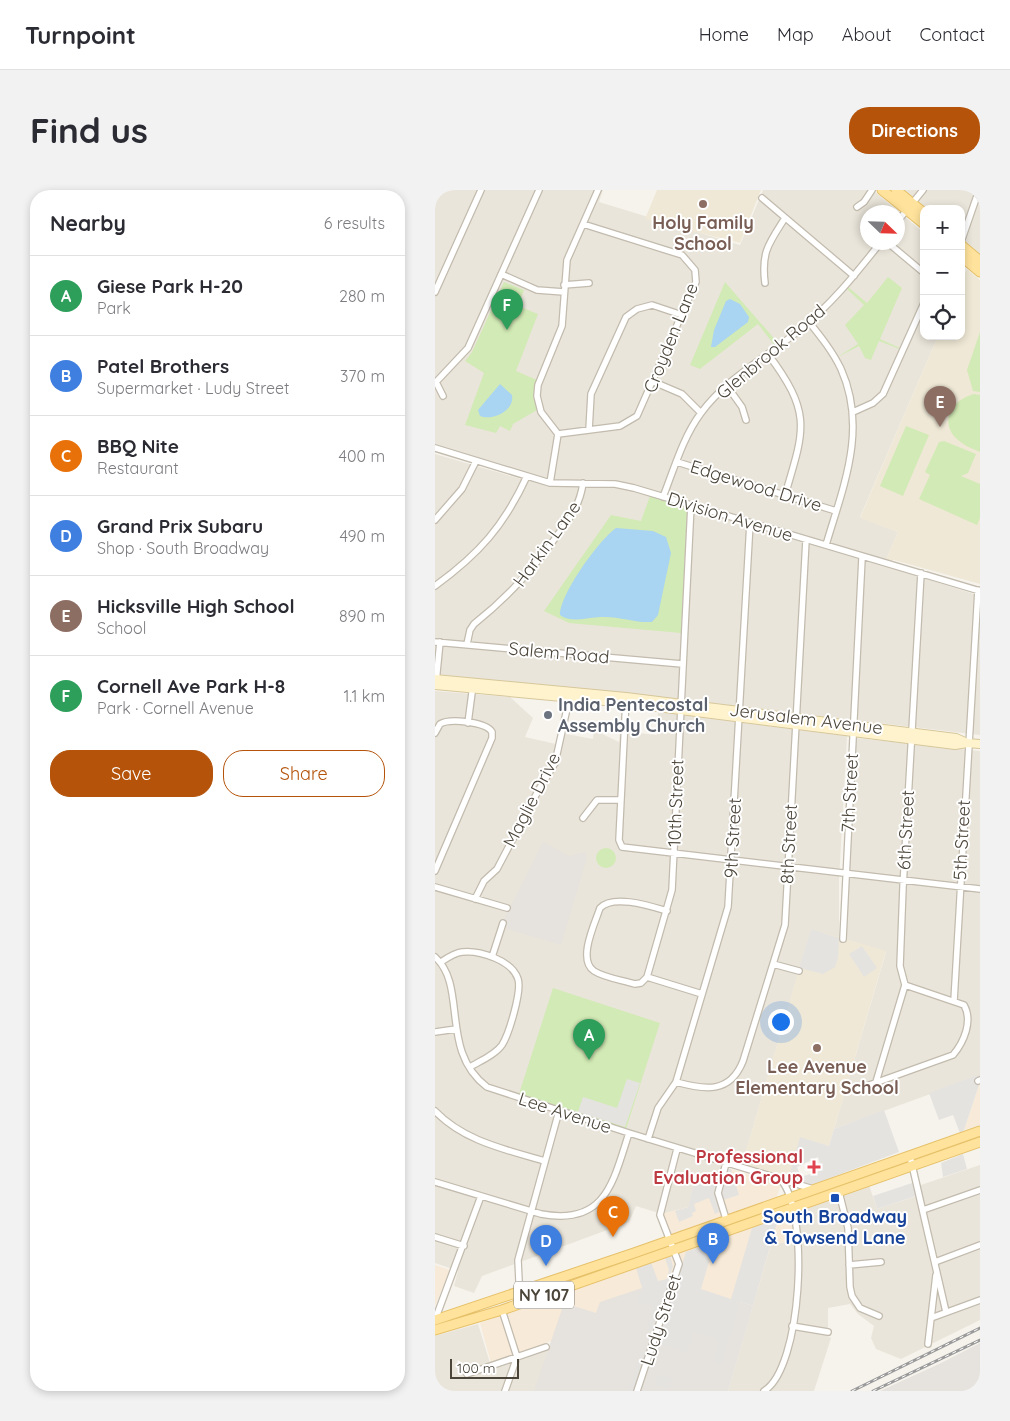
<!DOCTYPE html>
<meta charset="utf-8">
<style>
body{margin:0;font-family:Quicksand,sans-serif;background:#f2f2f3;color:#2b2b33}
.controls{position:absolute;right:15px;top:15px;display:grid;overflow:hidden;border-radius:10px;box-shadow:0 2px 8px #0003}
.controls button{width:45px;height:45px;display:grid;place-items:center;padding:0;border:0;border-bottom:1px solid #e1e1e2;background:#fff;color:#2b2b33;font:25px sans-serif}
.compass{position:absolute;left:425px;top:15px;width:45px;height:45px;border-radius:50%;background:#fff;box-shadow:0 2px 8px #0003;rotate:113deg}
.scale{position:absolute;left:15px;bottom:12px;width:69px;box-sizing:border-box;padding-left:5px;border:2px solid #4b4439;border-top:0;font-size:14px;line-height:18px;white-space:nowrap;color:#4b4439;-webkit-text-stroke:4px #fff;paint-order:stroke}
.you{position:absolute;left:345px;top:831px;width:18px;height:18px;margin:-12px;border:4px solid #fff;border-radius:50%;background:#1a73e8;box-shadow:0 0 0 8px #1a73e833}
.badge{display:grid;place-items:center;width:32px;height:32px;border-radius:50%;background:#b45309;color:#fff;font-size:16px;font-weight:700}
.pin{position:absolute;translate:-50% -41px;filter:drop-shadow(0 1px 2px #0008)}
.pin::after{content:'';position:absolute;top:26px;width:18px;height:15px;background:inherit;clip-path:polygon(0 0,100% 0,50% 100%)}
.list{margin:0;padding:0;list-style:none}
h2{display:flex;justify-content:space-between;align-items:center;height:65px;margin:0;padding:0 20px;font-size:21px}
h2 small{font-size:16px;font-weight:400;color:#7c7c81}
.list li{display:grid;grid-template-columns:32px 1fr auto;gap:15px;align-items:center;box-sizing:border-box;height:80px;padding:0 20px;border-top:1px solid #e1e1e2}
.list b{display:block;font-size:19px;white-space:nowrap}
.list p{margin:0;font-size:16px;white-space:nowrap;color:#7c7c81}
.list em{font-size:16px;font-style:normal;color:#7c7c81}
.actions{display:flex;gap:10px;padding:15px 20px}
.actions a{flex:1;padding:11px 0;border:1px solid #b45309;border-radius:20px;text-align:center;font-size:18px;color:#b45309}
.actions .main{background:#b45309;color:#fff}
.icon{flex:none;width:28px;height:28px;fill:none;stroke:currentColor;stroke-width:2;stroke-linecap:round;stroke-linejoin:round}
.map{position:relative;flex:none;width:545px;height:1201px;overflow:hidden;border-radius:20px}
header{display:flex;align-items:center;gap:30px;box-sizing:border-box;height:70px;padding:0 25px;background:#fff;border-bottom:1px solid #e1e1e2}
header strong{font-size:24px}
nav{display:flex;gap:28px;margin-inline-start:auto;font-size:18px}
.intro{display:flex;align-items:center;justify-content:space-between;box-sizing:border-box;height:120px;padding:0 30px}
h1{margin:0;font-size:35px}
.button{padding:12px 22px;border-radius:20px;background:#b45309;color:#fff;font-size:18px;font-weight:700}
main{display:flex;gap:30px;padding:0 30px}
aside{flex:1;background:#fff;border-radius:20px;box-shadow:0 2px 8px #0003}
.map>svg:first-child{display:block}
</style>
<header>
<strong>Turnpoint</strong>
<nav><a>Home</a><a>Map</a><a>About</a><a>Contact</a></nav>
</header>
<div class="intro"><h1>Find us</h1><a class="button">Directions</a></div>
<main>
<aside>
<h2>Nearby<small>6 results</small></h2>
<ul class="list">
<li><span class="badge" style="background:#2e9e5b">A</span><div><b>Giese Park H-20</b><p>Park</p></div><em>280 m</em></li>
<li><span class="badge" style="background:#3f7fe0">B</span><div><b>Patel Brothers</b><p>Supermarket · Ludy Street</p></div><em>370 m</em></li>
<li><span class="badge" style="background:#e8710a">C</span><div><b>BBQ Nite</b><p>Restaurant</p></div><em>400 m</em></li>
<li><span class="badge" style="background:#3f7fe0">D</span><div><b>Grand Prix Subaru</b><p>Shop · South Broadway</p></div><em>490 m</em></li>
<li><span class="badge" style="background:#8d6e63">E</span><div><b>Hicksville High School</b><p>School</p></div><em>890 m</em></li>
<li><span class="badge" style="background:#2e9e5b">F</span><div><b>Cornell Ave Park H-8</b><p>Park · Cornell Avenue</p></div><em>1.1 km</em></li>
</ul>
<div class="actions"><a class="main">Save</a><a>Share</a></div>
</aside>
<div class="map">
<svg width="545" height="1201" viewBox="0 0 545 1201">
<rect width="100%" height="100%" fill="#f6f3ec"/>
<path fill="#eae5da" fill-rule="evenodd" d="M0,0H168L164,12L305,55L328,0H438L489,43V146H503L425,327L463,342L450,372L405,361L545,406V545L244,509L0,485V264L86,289L0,258ZM432,22H462V52H432Z
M468,0H545V66L526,50V19H490Z
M0,501L75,507L98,528L90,547L121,554L131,544L158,549L159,540L184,552L185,541L222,545L223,522L412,546L404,690V748L376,740L307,975L294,971L287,995L253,1017L227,1024L201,1016L194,1032L47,1086L39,1103L19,1096L23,1081L0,1073Z
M421,548L545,561V886L399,939L451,762L410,749Z
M545,975V1130L466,1169L441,1159L436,1148L439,1136L423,1124L415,1114L393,1118V1146L396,1148L379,1201H293L336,1054L365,1050L364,1021L434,995L442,1019L485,1005L483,996Z
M43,1134L55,1173L115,1155L100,1201H0V1146Z"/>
<path fill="#f7ead8" d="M545,892V935L529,940Z
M292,978L346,994L341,1010L235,1046L227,1024L253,1017L260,988L287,995Z
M364,1021L365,1051L336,1054L318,1116L234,1090L229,1105L161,1123L116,1151L56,1173L45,1133Z
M0,1075L15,1080L0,1116Z"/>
<path fill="#e6e2dd" d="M108,652L135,666L150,662L152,668L126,755L65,737Z
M233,1090L318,1116L293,1201H99L129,1113L161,1123L165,1112L207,1098L228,1104Z
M545,1153V1201H445L504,1174Z"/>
<path fill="#efe8d6" d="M222,0H326L305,53L210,29Z
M532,79L545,90V394L459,370L450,372L463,342L425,328L503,146H526V93Z
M376,739L451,761L394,956L365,948L353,989L307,975Z"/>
<path fill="#d2eab5" d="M453,87L467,98L445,149L467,159V160L444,151L436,170L430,168L424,156L401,168L423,154L410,135L429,115L411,98L413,97L432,113Z
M69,92L89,100L83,116L103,124L81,181L102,190L98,206L102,220L78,234L75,241L65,236L61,243L30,235L49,183L30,171L37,162Z
M290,92L343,153L340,156L323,134L265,179L255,175Z
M545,142V202L538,201L532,180Z
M539,204L545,205V262C539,259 532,257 527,253C503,237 513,211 539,204Z
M471,236L494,245L468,306L445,296Z
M509,251L541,264L533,283L526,286L545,294V328L542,335L484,309L495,285L490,282L504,252Z
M215,306L252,319L246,443L134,433L109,421L176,325L206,331Z
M161 668a10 10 0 1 1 20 0a10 10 0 1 1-20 0Z
M118,798L225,833L190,942L83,907Z"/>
<path fill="#e5e3e0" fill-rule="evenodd" d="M376,739L404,748L403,768L400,777L388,784L364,778Z
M427,756L442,778L429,787L414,764Z
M543,885L545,892L529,940L525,943L518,925L504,930L494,903Z
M192,889L205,893L190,937L143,922L148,907L182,918Z
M449,920L464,962L374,996L353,989L365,947L394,956L399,939ZM383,967L387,980L366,987L362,977Z
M528,964L532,979L508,987L506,973Z
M292,978L296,979L304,1005L288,1010L285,1000Z
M260,988L283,994L286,1021L280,1024L274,1008L259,1014L261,1021L257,1023L258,1026L244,1032L240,1021L253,1017Z
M477,993L481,1006L442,1019L438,1006Z
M343,1029L318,1116L305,1112L287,1174L278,1172L284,1151L259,1142L252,1163L222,1153L251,1062L280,1051L266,1099L296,1109L317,1038Z
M235,1066L238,1076L217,1141L211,1139L218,1117L202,1112L207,1098L201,1078L216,1072L223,1091L232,1089L234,1080L230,1068Z
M206,1162L210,1163L198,1201H194Z
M223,1184L238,1188L234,1199L219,1194Z"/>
<path fill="#a9d4f2" d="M295,109L305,114L314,127L313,132L280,157H276L279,140L291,111Z
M65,194L77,205C80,221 57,231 45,226L43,220Z
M181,338L218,341L231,347L236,363L223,425L217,432C200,433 184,426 166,427C152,427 137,434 125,425C125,404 164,350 181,338Z"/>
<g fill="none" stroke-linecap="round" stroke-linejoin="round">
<defs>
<path id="street" d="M327,8L419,86
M422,17L429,12L437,0
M462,32L488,0
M452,52L489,83
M526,52L544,0
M66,84L102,100L129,102
M330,93C326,62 334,53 350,28
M129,95L154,93
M0,102L46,0
M374,132C386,147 398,162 406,179C433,239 408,297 391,355
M333,164C377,223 370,238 350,305
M1,192L8,206
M219,192L247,204L266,223
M0,193L33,158L104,0
M292,196L307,217L311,230
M418,222L438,213L448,204L489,113
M154,240L156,204L191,127L202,119L217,115L247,125
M123,244L185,236L202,226L261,92L260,80L247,65L148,34
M0,258L115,293L180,294L199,298L545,401
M242,272L401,321
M115,293L123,244L106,222L102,206L103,195L127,136L132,70L163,0
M228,307C239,279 248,247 266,223C291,189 330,168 362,142C395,116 420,85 446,52
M0,330L27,299L41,271
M0,396C44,364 69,336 92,286
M0,452L247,474
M32,454L35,440L39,434C72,408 97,381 121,347C134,329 145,316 148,293
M1,492L5,452
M191,509L184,650L187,657L545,699
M33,533L38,495
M0,543L5,534C15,528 51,532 57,542V548L0,681
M148,628L162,610H185
M0,697L72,718
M40,709L49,691L62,679L103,601L120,573L135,505
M232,721C215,716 178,704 165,718C160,733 142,770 159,781C170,788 187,790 200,794L206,793L212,787L237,700L256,315
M408,749L427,368
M0,767C33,796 4,861 52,897L194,943L378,999
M57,767L68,733
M6,772C12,768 19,763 27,762C44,760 77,770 83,789C87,801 74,844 67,855C60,865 45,871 35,877
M338,774L364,781
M212,787L267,804
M519,811L543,400
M0,842L21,839
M543,891L545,890
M241,892C270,900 295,904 308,871L350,735L371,350
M441,892L470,795L465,776L468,697L486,383
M413,897L426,898L518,865C529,852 538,831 529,815L470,795
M0,921C29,951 69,959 109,971
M213,949L223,918L241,892L293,717L315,333
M475,966L511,1122
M291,973L283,1003L291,1029
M0,992L106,1024C171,1036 178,992 194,943
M404,1002L413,1038L415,1097L417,1106L425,1118L444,1126
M488,1020L545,1000
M0,1047L29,1056
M500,1072L545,1055
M414,1075L446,1072
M88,1102L84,1091L83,1070L124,921
M67,1120L82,1167L70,1201
M496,1128L545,1110
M0,1130L46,1006
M357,1136L393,1142
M493,1154L501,1085
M32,1184L111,1157
M202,1201L244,1074L225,1025L242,959
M329,1201C367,1178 375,1023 346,990"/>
<path id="secondary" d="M0,489L191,507L521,548L532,553
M0,495L191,513L520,555L532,553L545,554"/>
<path id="primary" d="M447,0L489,34
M461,0L489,23
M526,55L545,71
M526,66L545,82
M0,1130L199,1063L545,941
M0,1140L67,1120L545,952"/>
</defs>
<use href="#street" stroke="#c2bbae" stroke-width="8"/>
<use href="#secondary" stroke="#d6c79b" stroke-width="10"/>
<use href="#primary" stroke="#e6c16a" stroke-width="11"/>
<use href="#street" stroke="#fff" stroke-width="5.5"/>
<use href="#secondary" stroke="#fff3cd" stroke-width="8"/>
<use href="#primary" stroke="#ffe39c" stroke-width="9"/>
<defs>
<path id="rail" d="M417,1201L545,1138
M438,1201L545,1150"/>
</defs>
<use href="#rail" stroke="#9a9a9a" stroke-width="3"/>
<use href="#rail" stroke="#fff" stroke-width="1" stroke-dasharray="4" stroke-linecap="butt"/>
</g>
<g fill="#8d6e63" stroke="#fff" stroke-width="2">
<circle cx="268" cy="14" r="5"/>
<circle cx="382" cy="858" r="5"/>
</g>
<circle fill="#6b7280" stroke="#fff" stroke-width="2" cx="113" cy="525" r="5"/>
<path fill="#e0444e" stroke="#fff" stroke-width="2" d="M376.5 969.5h5v5h5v5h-5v5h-5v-5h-5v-5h5z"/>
<rect fill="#1a4fb4" stroke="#fff" stroke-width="2" x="395" y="1003" width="10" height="10" rx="2.5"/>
<g text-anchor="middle" stroke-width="4" stroke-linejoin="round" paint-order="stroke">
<rect fill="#fff" stroke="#817c74" stroke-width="1" x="79" y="1091.5" width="60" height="27" rx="4"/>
<g font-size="16" font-weight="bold" fill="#4b4439">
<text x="109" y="1111">NY 107</text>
</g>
<g font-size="18" font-weight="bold" fill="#785e54" stroke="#fff">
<text x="268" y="39">Holy Family<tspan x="268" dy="21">School</tspan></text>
<text x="382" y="883">Lee Avenue<tspan x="382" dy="21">Elementary School</tspan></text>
</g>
<g font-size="18" fill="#4b4439" stroke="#fff">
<text transform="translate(236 148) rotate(-68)" y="6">Croyden Lane</text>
<text transform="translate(336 162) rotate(-40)" y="6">Glenbrook Road</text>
<text transform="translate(321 296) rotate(17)" y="6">Edgewood Drive</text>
<text transform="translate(295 327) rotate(17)" y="6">Division Avenue</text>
<text transform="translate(112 354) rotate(-54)" y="6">Harkin Lane</text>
<text transform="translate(124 463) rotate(5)" y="6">Salem Road</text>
<text transform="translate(371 529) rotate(7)" y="6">Jerusalem Avenue</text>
<text transform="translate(415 603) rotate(-87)" y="6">7th Street</text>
<text transform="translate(97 610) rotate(-63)" y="6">Maglie Drive</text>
<text transform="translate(241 613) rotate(-88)" y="6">10th Street</text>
<text transform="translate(471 640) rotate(-87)" y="6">6th Street</text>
<text transform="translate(298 648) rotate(-87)" y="6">9th Street</text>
<text transform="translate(527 650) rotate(-87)" y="6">5th Street</text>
<text transform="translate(354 654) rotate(-87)" y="6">8th Street</text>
<text transform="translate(130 923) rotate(18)" y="6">Lee Avenue</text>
<text transform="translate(226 1130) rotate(-72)" y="6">Ludy Street</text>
</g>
<g font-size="18" font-weight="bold" fill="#5b616d" stroke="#fff" text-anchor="start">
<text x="123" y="521">India Pentecostal<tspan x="123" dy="21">Assembly Church</tspan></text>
</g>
<g font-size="18" font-weight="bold" fill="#be3a42" stroke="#fff" text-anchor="end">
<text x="368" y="973">Professional<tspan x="368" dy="21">Evaluation Group</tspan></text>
</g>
<g font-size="18" font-weight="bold" fill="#164399" stroke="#fff">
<text x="400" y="1033">South Broadway<tspan x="400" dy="21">&amp; Towsend Lane</tspan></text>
</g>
</g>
</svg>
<div class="controls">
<button>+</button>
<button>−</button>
<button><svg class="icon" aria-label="locate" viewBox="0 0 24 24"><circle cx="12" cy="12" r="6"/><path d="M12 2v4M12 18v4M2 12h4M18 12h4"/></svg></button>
</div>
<svg class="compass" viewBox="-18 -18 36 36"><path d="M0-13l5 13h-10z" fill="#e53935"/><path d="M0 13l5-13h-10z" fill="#7c7c81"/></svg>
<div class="scale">100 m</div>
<div class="you"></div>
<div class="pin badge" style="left:154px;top:870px;background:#2e9e5b">A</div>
<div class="pin badge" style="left:278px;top:1074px;background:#3f7fe0">B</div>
<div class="pin badge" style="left:178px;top:1047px;background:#e8710a">C</div>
<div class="pin badge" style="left:111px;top:1076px;background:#3f7fe0">D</div>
<div class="pin badge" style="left:505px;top:237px;background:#8d6e63">E</div>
<div class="pin badge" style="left:72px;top:140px;background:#2e9e5b">F</div>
</div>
</main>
